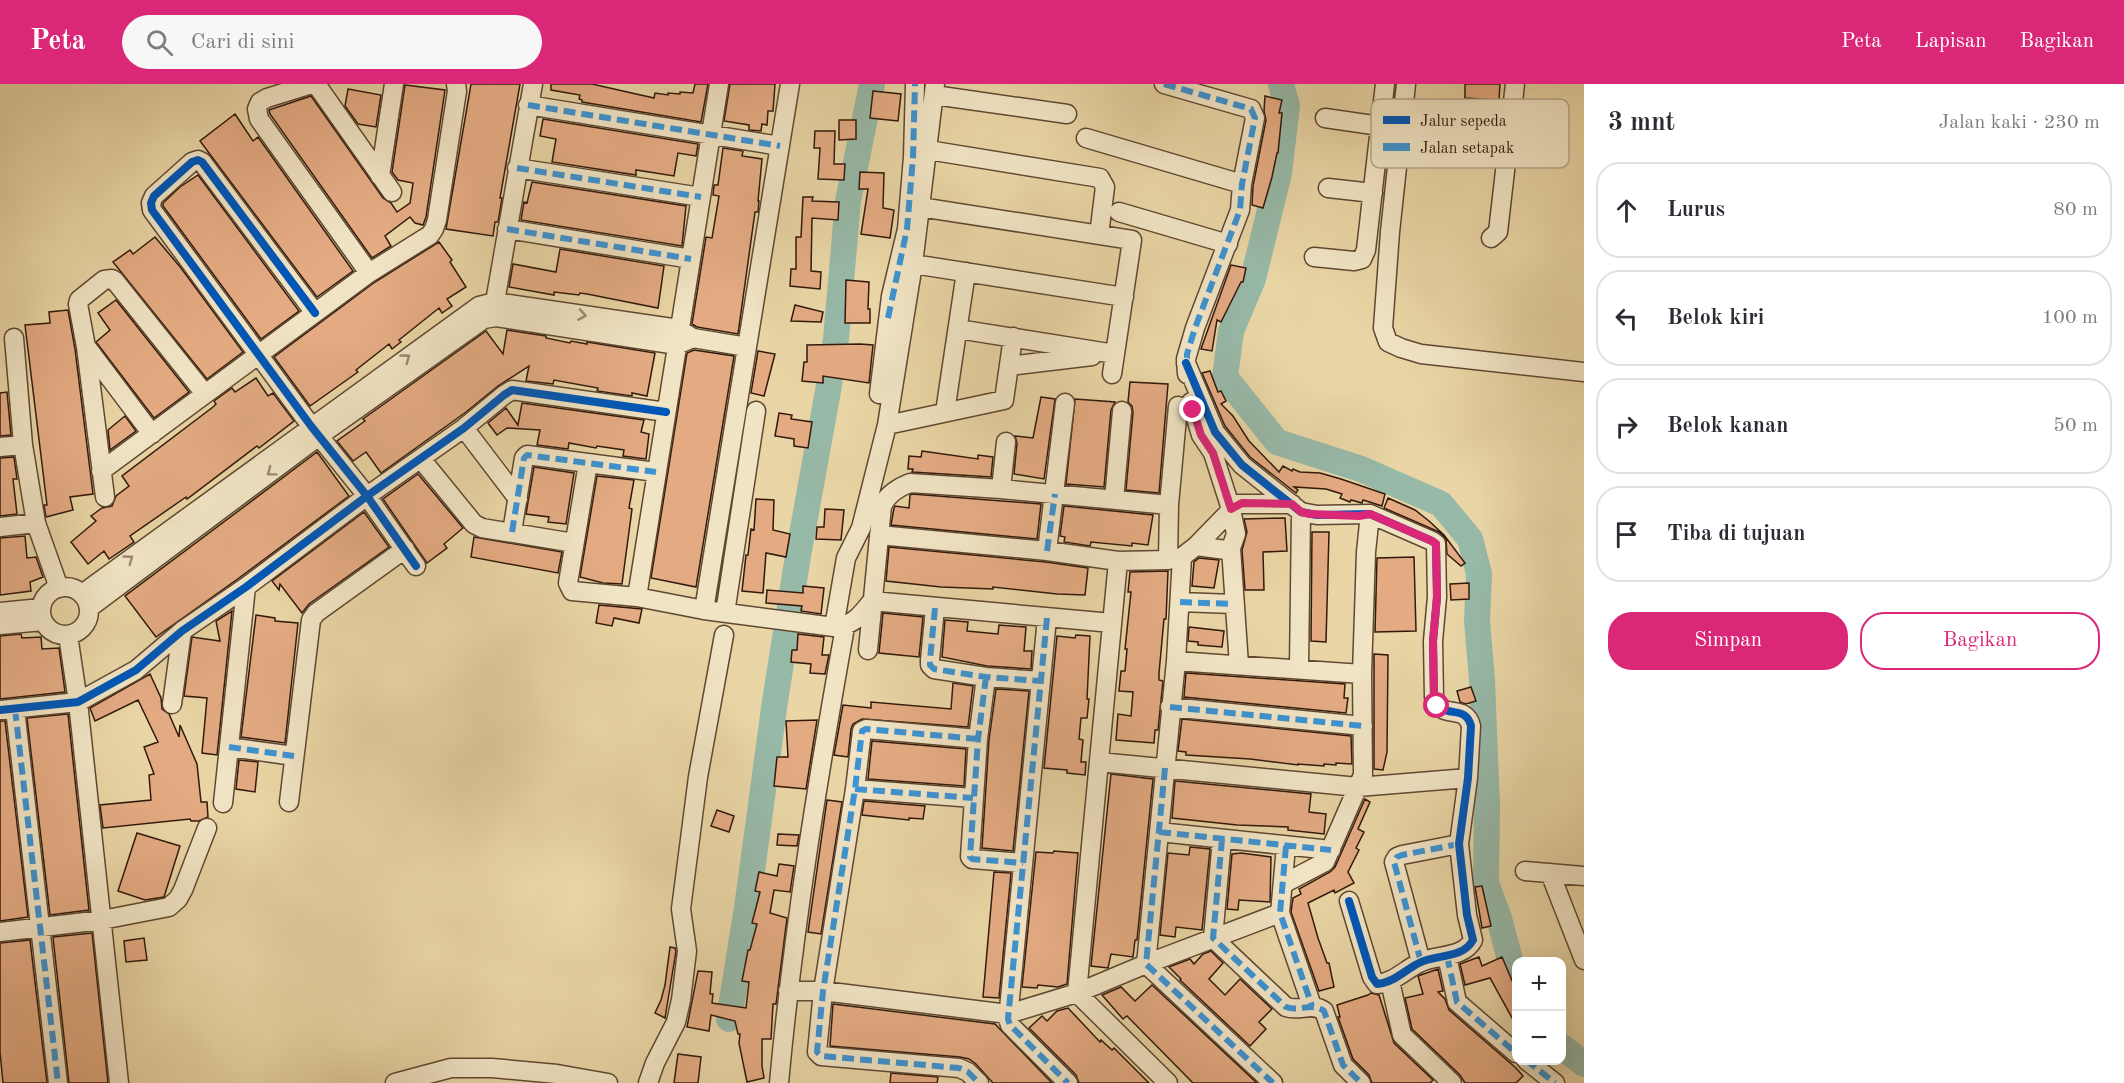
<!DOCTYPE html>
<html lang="id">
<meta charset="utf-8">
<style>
body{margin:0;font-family:"Old Standard TT",serif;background:#f7f7f7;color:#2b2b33}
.controls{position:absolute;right:18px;bottom:18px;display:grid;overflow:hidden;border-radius:12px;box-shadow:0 6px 24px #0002}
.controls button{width:54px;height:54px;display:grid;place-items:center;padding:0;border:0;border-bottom:2px solid #e1e1e2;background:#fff;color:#2b2b33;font:30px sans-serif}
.stop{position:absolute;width:18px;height:18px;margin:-14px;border:4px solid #db2777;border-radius:50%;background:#fff}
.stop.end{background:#db2777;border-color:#fff;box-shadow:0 2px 6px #0008}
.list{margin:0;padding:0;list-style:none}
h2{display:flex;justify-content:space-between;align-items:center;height:78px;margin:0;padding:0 24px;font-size:26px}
h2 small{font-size:20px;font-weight:400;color:#7c7c81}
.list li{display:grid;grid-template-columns:39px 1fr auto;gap:18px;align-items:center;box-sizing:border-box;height:96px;margin:0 12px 12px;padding:0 12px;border:2px solid #e1e1e2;border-radius:24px}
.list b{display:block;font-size:22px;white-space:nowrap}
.list em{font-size:20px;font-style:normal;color:#7c7c81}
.actions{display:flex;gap:12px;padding:18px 24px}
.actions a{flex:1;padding:14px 0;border:2px solid #db2777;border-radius:24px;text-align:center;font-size:21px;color:#db2777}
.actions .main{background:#db2777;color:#fff}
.icon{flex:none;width:33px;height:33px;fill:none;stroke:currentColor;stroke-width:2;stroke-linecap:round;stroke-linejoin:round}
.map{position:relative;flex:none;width:1584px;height:999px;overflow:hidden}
header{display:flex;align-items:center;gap:36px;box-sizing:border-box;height:84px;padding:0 30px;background:#db2777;color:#fff}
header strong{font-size:28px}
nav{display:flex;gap:33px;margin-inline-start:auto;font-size:21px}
.search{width:420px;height:54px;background:#f7f7f7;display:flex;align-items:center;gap:15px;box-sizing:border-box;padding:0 21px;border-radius:33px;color:#7c7c81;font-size:22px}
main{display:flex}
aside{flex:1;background:#fff}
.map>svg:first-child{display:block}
</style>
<header>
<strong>Peta</strong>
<div class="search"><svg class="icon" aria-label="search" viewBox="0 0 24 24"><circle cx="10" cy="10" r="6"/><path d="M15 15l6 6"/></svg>Cari di sini</div>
<nav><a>Peta</a><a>Lapisan</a><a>Bagikan</a></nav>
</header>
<main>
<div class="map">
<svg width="1584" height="999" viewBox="0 0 1584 999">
<rect width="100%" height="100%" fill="#e9d5a5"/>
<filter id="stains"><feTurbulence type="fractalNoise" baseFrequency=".00333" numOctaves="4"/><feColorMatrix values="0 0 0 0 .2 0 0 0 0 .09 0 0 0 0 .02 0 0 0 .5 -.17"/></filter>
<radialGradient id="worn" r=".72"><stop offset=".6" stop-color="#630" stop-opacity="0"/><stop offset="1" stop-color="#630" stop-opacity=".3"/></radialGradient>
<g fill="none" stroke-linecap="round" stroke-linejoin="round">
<path stroke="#97b9a8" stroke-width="26" d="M1281,0L1287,22L1279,89L1253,195L1231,247L1225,293L1277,358L1361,385L1441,420L1470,455L1479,490L1477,537L1482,596L1487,721L1486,799L1499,834L1512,883L1516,891
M729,935L747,824L775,617L798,472L828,307L836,255L848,117L872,0
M1562,963L1584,980"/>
</g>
<path fill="#e4ab83" stroke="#31190b" stroke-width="1.5" d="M471,0H520L500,114H502L498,138H495L493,152L446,145Z
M551,0H592L654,14L655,9L668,11V9L680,10V8L693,9L695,0H708L701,38L582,18V16L579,15L580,11L551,6Z
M730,0H775L773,27H768L767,41L762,40L761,47L749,46V41L724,37Z
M1465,0H1500L1499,16L1465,14Z
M405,1L445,6L426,133L423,141L415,139L410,133L385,152L391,162L372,174L270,30L269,26L311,12L383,114L391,119L397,128L410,119L413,99L398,96L392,88Z
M348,5L381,11L376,43L358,40L345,22Z
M873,7L901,10L898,37L870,34Z
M1265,12L1282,16L1279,29H1282L1278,69H1277L1272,93L1263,124L1252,121L1253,102L1266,36L1264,27Z
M235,30L253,57L258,53L353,187L317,213L200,57Z
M543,35L698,60L696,72L678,69L674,92L636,86V91L552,78L556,55L540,52Z
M839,36H856V55L839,56Z
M815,47H835L834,80H845L844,96L818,95L820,64H814Z
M723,64L743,67L742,72L762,75L758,117H759L758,128H755L738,250L697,243L692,240L706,153L712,154L719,112L713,111L714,101H718Z
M860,88L884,89L883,124L894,126L890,154L861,150L868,105H859Z
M198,91L299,227L261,255L163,122V119L180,103Z
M532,98L686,122L682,162L521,136L524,118L527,119Z
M803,113H813L812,117L839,118L838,136L812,134L811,187L821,188L820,205L790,202L791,185H796V153H801Z
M155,153L181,184L243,268L207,295L113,178L130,166L133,170Z
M439,158L452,176L450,178L466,203L447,215L452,222L442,229L439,224L399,256L401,258L392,265L389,260L356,286L358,288L310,322L274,273L375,198Z
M560,165L664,182L658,224L587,210L580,209L579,211L554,208V211L509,203L513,180L556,188Z
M1231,181L1246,184L1243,198H1241L1221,238L1217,236L1212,267L1201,265Z
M846,196L869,198L868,225H870V239H845Z
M116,216L189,308L154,334L96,258L110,246L98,229Z
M795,221L823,228L821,238L791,237Z
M68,226L75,265L93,410L70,413L73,426L46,433L44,421H47L25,241L50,239L49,228Z
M507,246L546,252V254L570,259L571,257L587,260V258L655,269L647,312L632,309V312L597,307L598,304L554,296L553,300L526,297L529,282L498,302L466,328L381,389L366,368L353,377L337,357L365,337L363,335L486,247L503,270Z
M860,260L873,261L869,299L823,292V299L802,297L804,278H807V261Z
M694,266L734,272L696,503L651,494L687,269Z
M758,267L775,270L764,312L751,309Z
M1210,287L1218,308L1221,307L1226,317L1221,320L1233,332L1249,357L1279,388L1283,382L1292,387L1293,385L1300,388L1320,389L1341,395L1385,410L1382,422L1363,416L1362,419L1351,416L1350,418L1340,414L1342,410L1326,405L1294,403L1298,406L1296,409L1250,373L1225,342L1202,289Z
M256,294L268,312L273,309L294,337L259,364L257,362L187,415L186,413L130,452L134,458L109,475L104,467L88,480L71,458L96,437L91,432L102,424L112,422L116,412L129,402L122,392L213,323L216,320L214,317L232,304L235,308Z
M1130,298L1168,300L1159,409L1126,406L1133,328L1132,322L1128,318Z
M7,308L11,351L0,352V309Z
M1041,313L1055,315L1044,395L1014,390L1017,359L1015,352L1033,354Z
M1075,315L1115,318L1111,326L1104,403L1066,400Z
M522,319L644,336L641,348L649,350L646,375L623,372L624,366L597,362L596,364L569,359L568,365L537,361L540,346L507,344L497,351L488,339L506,324L518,341Z
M779,329L792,331L791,335L812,338L808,364L794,362V355L775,352Z
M125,332L136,347L110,366L108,346Z
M922,367L978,375V371L993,373L991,393L912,388L913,385H908L909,372L921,373Z
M317,368L349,412L239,494L156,553L125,512Z
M14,373L17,395H13L17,430L0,432V374Z
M534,383L574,389L566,440L548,438L549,433L526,430Z
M418,390L463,444L444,460L447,464L427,479L383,415Z
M597,392L634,396L629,424L632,425L622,500L603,499L580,493Z
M912,410L1041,420L1037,455L891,441L894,424L895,422L909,424L910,411Z
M1388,414L1415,426L1429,437L1444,451L1465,479L1461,482L1447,470L1446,455L1439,448L1384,424Z
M756,415L774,416L773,446L790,450L786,473L766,469L763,509L742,507L746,471H748L751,445L754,446Z
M1064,422L1153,431L1148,461L1132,459V462L1091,458L1090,462L1064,458L1065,453L1060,452Z
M825,425L844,426L841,456L816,455L817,443H824Z
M364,428L389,463L309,520L302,529L280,500L279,506L272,497Z
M1285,434L1287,467L1263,468L1264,506H1245L1242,466L1247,448L1244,435Z
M1312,448H1329L1326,558L1311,557Z
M25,452L27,474L36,473L43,493L30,498L31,507L0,511V454Z
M474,453L562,468L558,489L471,473Z
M889,463L1046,478L1088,484L1085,511L1057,510L993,503V505L941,503L886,497Z
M1414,473L1416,547L1375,548L1377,474Z
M1199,474L1219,476L1214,504L1192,502L1194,478Z
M1168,487L1166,535H1164L1159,589V596L1163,597L1158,646H1155L1154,659L1116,656L1118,630L1131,632L1133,608L1119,607L1121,587H1125L1127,565H1125L1131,508H1128L1130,488Z
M1469,499V515L1451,516L1450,500Z
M803,502L824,504L821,530L801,527L802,522L766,519L767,506L803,509Z
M599,521L642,525L639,539L614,534L612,542L596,539Z
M232,527L217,671L202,669L207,614L184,612L192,553L220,557L216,537Z
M883,529L923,533L919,573L879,569Z
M256,531L275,534V537L298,539L285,659L241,653Z
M945,536L968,538L967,547L998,550L999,541L1026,543L1024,567H1032L1031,585L987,582L942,573Z
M1189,543L1224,547L1222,563L1198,561V558L1188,557Z
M21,550L22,554L41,553L42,565L59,564L65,608L0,615V552Z
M798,550L824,553L822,571H829L825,590L810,589L811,580L791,578L792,566H797Z
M1076,551L1090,552L1087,615H1089L1087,634H1081L1079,655L1083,656L1081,678H1086L1085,691L1067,689V686L1044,684L1057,552L1075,554Z
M1374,570L1388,571L1387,668L1383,686L1374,685Z
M1186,589L1345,600L1344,614H1348L1346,629L1184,613Z
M150,590L161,614L162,625L169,630L179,653L180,641L197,680L201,718H207L208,733L199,737H191L190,735L103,744L100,721L151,716L149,691L154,690L144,663L158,658L138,616L95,637L90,624Z
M953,599L973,602L968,643L862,635L853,640L851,645L848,673L834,671L843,621L871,624V618L951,625Z
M1471,603L1476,617L1466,620L1460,618L1457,607Z
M996,605L1029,607L1013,767L982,764L989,656Z
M68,630L89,826L50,831L27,634Z
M1182,635L1351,652L1352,680L1336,679V681L1324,680V682L1298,680V681L1250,675L1186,671V668L1178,667Z
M817,636L806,705L774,702L777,673H788L786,637Z
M0,637H5L28,833L0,837Z
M872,657L966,665L964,702L868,695Z
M239,676L258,678L255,708L236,705Z
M1111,690L1153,695L1137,856H1135L1133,873L1111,870L1108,884L1091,882Z
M1175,697L1311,710L1309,728L1326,730L1324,750L1288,746V743L1237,741L1172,734Z
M1365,715L1370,718L1358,745L1364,748L1356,764L1359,766L1348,788L1354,799L1335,809L1334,806L1308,819L1318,854L1327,879H1329L1334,903L1319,907L1291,828L1293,814L1301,810L1299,805L1330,788L1335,783Z
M827,716L842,718L821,850L808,848Z
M864,717L925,722L923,735L909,734V736L862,731Z
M717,726L734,732L729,748L711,742Z
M137,749L180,762L164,813L145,816L118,807Z
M778,750L799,751L797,762L777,761Z
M1190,763L1210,765L1202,846L1176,843L1175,853L1160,851L1168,769L1189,771Z
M1054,767L1078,769L1067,900L1058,903L1038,901L1037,904L1022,903L1036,768L1053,769Z
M1241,769L1271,773L1270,818L1239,816L1238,826L1227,825L1232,770Z
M779,780L794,782L790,808L774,806L770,829L787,834L776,920H773L771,955H762V982L764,994L747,998L739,959L740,950H738L735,937L711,931L709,947L687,943L698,887L712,888L710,910H713L712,919L746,924L749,898L742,897L748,866H750L757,840L752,839L760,808L755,807L759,788L777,792Z
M994,788L1011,789L999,914L983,913Z
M1482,802L1491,842L1482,844L1475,803Z
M92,849L108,999H69L53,853Z
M144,854L147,876L126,878L124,857Z
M30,856L47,999H3L0,968V859Z
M670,863L675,864L676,867L665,934L655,929L661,916L665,901Z
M1211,867L1223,879L1209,895L1225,911L1240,895L1272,925L1259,938L1266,945L1250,962L1180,896L1181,895L1169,883L1190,875L1194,880L1203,870Z
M1479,873L1482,882L1502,873L1516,906V941L1490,894L1465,901L1460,880Z
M1438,885L1443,907L1438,908L1445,915L1449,926L1516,984L1523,992L1516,999H1465L1460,991L1412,945L1405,914L1423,910L1418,892Z
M1152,901L1257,999H1193L1127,932L1123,935L1102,911L1121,903L1135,917Z
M1371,909L1379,911L1394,959L1433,996L1430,999H1372L1369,991L1353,975L1338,933H1340L1337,921L1368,911Z
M833,920L995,940L1052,999H993L976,980L969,975L960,973L830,962Z
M1068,924L1100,958L1101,956L1112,966L1114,964L1149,999H1079L1076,991L1029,944L1042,932L1047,937L1057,927Z
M678,970L701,973L698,999H674Z
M891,989L938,993L937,999H890Z"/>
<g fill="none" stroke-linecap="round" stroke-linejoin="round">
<defs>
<path id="minor" d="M312,0L267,14L260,18L257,25L259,35L369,189
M316,0L392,108
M1164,0L1251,25L1255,34L1242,100L1240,126L1195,244L1186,275L1187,290
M1406,0L1390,148L1383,244L1388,258L1401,264L1421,270L1584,288
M934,11L1067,30
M528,21L780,62
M1325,34L1380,42
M1086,54L1242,100
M928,66L1100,94L1105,103L1099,151
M517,84L701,113
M380,92L394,0
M1328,104L1373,109
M920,123L1132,156L1112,290
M1119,128L1228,160
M507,145L691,175
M1491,154L1498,148L1515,0
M1314,173L1354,177L1362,175L1366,166L1385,0
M913,180L1124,213
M315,229L202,78L198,76L192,78L154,112L151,119L152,126L311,342L367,412L416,482
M496,229L495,218L533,0
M958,245L1115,270
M14,254L23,361L36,439L59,504
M88,265L152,350
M1186,279L1215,348L1242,381L1301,428L1317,431L1370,430L1432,457L1436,460L1437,513L1433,557L1434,613C1441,638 1465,618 1471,642L1468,694L1459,760L1467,831L1473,856C1463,875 1436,870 1419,879C1405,886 1393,899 1377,900L1372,893L1349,817
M1009,282L1092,272
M879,310L891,212L907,145L913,73L915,0
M945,328L966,188
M887,341L1004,316L1013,253
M464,344L518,415
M0,363L23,361
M421,375L474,440L482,444L574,459
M588,379L568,499L572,507L637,513L704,526L834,543C853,542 861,531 872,517L1112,539
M101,387L369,189L430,151L434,145L437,136L457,7L456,0
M1001,405L1006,358
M105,413L86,263L78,220L79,216L104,196L112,195L115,197L205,310
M1114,416L1122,327
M0,443L36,439
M512,448L524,374L527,371L656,388
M879,451L1047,467L1118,477L1168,476L1169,421L1178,322
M1196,462L1237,420H1292
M1231,464L1239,581
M1047,467L1065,319
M1182,473L1176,577L1146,880L1273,999
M1168,476L1182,473L1196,462L1226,466L1231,464L1236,450L1231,425L1213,369L1201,351L1191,318
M1118,477L1077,909L1168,999
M41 527a24 24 0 1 1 48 0a24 24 0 1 1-48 0Z
M82,510L479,222L495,218L679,245L693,254L747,263
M637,513L719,0
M1180,518L1233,520
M89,524L319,352L484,235L496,233L677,261L693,254
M935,524L930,576V581L934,585L986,593L1041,597
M704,526L790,0
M0,528L41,524
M725,529L756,327
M1047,534L1008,935L1010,941L1068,999
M0,541L43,537
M834,543L846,474L861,444L887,341L913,180L935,0
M68,551L78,618L119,999
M868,566L882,422C887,411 899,403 910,399L1001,405L1169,421
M1176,577L1362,590
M1299,584L1301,428
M986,593L978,655L970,773L972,775L1023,779
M172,620L182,547
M1170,623L1363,642
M15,625L58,999
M0,626L78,618L136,586L182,547L246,503L367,412L464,344L504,311L512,306L666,328
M978,655L866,645L862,647L855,705L823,907L817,968L821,972L959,984L968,988L979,999
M229,663L294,672
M1099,678L1358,703L1468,694
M855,705L973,714
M289,718L311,536L316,529L405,465
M223,719L246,503
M1159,748L1331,766
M1222,755L1213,854L1286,923C1299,928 1312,918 1324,927L1343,981L1361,999
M1286,762L1280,829L1312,922
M1525,787L1584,792
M1550,789L1584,876
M1283,800L1325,778L1363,691L1362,590L1366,468L1370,430
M0,848L102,836L169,823L178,815L183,806L207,744
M1447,872L1457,918L1516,969
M1421,878L1394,778L1397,773L1402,771L1459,760
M1390,897L1402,951L1452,999
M788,907H823L1008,930L1077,909L1146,880L1280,829
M1526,976L1555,999
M395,999L451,984H492L557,990L608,999
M648,999L655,979L676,938L681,916L687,867L681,825L698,693L724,551
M779,999C793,846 818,694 845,543"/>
</defs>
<use href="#minor" stroke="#5f4832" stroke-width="21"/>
<use href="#minor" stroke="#f1e4c4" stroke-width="18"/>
<path stroke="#3d93d2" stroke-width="6" stroke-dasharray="12 6" stroke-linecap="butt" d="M1164,0L1251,25L1255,34L1242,100L1240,126L1195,244L1187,270V282
M528,21L780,62
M517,84L701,113
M507,145L691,175
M888,234L907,145L913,73L915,0
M512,448L524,374L527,371L656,388
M1047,467L1055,410
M1180,518L1233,520
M935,524L930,576V581L934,585L986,593L1041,597
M1047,534L1008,935L1010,941L1068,999
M986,593L978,655L970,773L972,775L1023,779
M1170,623L1363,642
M15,625L58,999
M978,655L866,645L862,647L855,705L823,907L817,968L821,972L959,984L968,988L979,999
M229,663L294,672
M1165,684L1146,880L1273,999
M855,705L973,714
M1159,748L1331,766
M1222,755L1213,854L1286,923C1299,928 1312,918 1324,927L1343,981L1361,999
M1286,762L1280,829L1312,922
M1447,872L1457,918L1516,969
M1421,878L1394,778L1397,773L1402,771L1459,760
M1526,976L1555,999"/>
<defs>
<path id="cycleway" d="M315,229L202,78L198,76L192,78L154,112L151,119L152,126L311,342L367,412L416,482
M1186,279L1215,348L1242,381L1301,428L1317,431L1370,430L1432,457L1436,460L1437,513L1433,557L1434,613C1441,638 1465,618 1471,642L1468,694L1459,760L1467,831L1473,856C1463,875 1436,870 1419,879C1405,886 1393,899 1377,900L1372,893L1349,817
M0,626L78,618L136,586L182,547L246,503L367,412L464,344L504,311L512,306L666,328"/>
</defs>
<use href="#cycleway" stroke="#f1e4c4" stroke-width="11"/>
<use href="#cycleway" stroke="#0057b8" stroke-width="8"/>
</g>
<defs><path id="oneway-chevron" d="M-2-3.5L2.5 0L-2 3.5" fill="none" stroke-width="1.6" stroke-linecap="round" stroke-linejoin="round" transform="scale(1.5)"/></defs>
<g stroke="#9b8971">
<use href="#oneway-chevron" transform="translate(582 231) rotate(9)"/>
<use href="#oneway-chevron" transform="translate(406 274) rotate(-36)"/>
<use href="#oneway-chevron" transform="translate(271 388) rotate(143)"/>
<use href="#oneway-chevron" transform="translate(129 475) rotate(-36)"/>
</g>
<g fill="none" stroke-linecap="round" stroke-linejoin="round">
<path stroke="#db2777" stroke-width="8" d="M1193,326L1201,351L1213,369L1231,425L1242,419L1292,420L1301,428L1310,430L1359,432L1370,430L1432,457L1436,460L1437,513L1433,557L1434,613L1437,622"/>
</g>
<rect x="1371" y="15" width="198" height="69" rx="9" fill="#f1e4c4" stroke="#b7a78c" stroke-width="1.5"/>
<rect x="1383" y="32" width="27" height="8" fill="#0057b8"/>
<rect x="1383" y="59" width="27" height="8" fill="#3d93d2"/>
<g font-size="16" fill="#31190b">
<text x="1420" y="42">Jalur sepeda</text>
<text x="1420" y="69">Jalan setapak</text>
</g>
<rect width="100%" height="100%" filter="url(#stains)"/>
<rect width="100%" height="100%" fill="url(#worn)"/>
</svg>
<div class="controls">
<button>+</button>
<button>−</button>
</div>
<div class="stop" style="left:1437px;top:622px"></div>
<div class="stop end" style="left:1193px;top:326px"></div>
</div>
<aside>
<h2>3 mnt<small>Jalan kaki · 230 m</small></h2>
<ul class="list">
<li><svg class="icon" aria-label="ahead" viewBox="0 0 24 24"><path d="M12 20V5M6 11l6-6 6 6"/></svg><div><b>Lurus</b></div><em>80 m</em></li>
<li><svg class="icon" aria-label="left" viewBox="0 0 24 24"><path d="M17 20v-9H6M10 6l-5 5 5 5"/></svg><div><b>Belok kiri</b></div><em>100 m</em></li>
<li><svg class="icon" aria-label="right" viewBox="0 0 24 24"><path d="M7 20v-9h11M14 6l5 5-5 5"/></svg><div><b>Belok kanan</b></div><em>50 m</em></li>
<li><svg class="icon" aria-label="arrive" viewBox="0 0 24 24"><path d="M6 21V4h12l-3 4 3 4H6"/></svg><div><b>Tiba di tujuan</b></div></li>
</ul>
<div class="actions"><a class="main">Simpan</a><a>Bagikan</a></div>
</aside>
</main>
